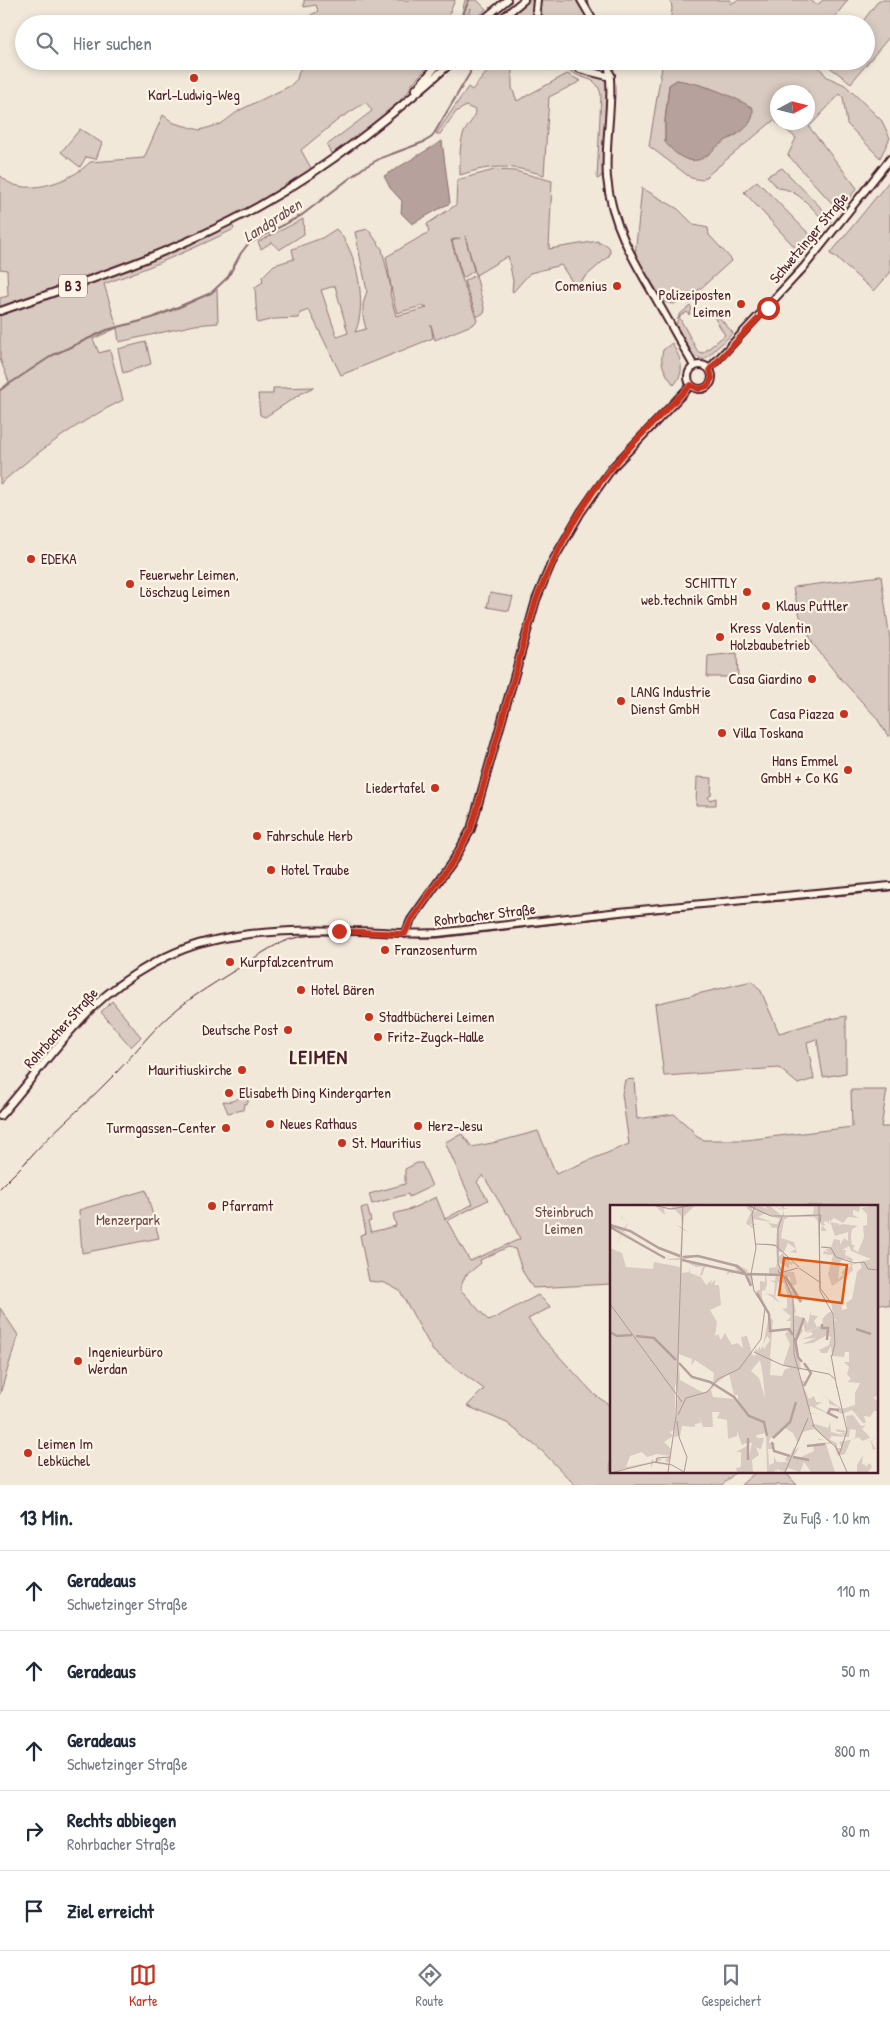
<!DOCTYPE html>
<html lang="de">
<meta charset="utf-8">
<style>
body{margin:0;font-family:"Patrick Hand",sans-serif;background:#f2f2f3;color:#1f2937}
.compass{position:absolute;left:770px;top:85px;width:45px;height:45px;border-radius:50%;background:#fff;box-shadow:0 2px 8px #0003;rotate:83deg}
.stop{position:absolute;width:15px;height:15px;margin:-11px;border:4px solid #c8321e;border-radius:50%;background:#fff}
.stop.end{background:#c8321e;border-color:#fff;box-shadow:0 1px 5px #0008}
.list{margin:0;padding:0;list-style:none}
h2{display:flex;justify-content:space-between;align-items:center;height:65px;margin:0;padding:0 20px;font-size:21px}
h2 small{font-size:16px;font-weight:400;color:#747a83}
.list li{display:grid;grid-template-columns:32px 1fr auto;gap:15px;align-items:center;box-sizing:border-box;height:80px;padding:0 20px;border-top:1px solid #e0e1e3}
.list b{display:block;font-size:19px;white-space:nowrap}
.list p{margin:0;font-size:16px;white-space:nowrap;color:#747a83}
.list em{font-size:16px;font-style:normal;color:#747a83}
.icon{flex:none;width:28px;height:28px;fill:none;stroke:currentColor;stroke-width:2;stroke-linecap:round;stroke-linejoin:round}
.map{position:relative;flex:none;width:890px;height:1485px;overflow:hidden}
.search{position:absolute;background:#fff;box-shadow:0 2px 8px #0003;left:15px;right:15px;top:15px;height:55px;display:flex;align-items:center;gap:12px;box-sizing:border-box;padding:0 18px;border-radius:28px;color:#747a83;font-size:19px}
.sheet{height:465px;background:#fff}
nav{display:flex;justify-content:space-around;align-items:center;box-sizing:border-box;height:70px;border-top:1px solid #e0e1e3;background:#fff;font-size:14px;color:#747a83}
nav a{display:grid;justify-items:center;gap:2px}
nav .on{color:#c8321e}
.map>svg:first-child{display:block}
</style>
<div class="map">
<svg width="890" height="1485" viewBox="0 0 890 1485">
<rect width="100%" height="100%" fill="#f1e8da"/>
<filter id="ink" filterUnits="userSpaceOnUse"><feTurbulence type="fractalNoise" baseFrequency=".02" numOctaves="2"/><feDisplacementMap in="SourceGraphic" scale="10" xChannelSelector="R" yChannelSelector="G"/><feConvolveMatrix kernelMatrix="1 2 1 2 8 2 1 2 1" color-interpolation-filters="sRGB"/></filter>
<g filter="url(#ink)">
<path fill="#d8cac0" stroke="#917476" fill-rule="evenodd" d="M304,0H455L445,24H311L308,17L318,11L316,5L304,7Z
M465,0H477L486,9L470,24H467L471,8L467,14L461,18L462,24H448L461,17Z
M528,0H535L533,12L536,24L517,18L506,19Z
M541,0H577L592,24H543L539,12Z
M671,0H731L730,4L738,0H810L817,5L823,0H848L829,24H670L672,9Z
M879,0H890V36L851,83L824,63V61H866V24H858L863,21Z
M306,61H433L411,85L409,91L391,110L332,156L327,145L372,111L366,102L339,119L301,150L312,170C278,191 243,212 206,229C139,260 70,284 0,307V298L8,296L7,270L0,269V175C19,200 72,182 90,162L144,158L163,115L174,123L200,130L221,124L240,110L290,86L297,79L299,71Z
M496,61H512V88L517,101L567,74L581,81L549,97L544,175C510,165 494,164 460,175C460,162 459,148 463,135C466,126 475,120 475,110L466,106L456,112L440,134H436L468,87L472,90Z
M558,61C566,61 572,68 579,71C586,75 600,74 605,80C611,87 605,156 604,170L601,177L597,179L601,95C597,77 588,81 575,74C568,71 563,66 558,61Z
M663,61H814L827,77L845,85L882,121L890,138L880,158L847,124L843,97L840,94L809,127L857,188L839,211L788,155L796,138L774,120L702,180L691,178L649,146ZM677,80L710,88L753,116C733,152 699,143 665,142V121L669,85ZM778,92H808V122H778Z
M80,129L102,143L96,159L86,157L80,167L61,152Z
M782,168L832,219L828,225C814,211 799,189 778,188L767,176Z
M494,170L515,171L552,181L549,249L598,241V243C606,243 613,247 609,256L575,286L561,265L530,273L513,292L512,291L513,281L508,256L476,275L465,236L474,271L463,278L452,241L460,238L451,240L463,282L477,320L474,324L435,340L431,325L433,338L341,375L309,310L300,313L299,318L274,319L257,323L255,287L263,282L262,277L274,265L294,259L292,249L322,238L336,229C357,249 368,306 355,332L366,329L363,317V304L367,291L355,232L368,229L382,249L391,288L390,294L396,316L427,308L422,306L397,313C391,294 390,276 386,257L429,232L427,224L456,205L457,180ZM335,286L348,333L337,337L321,290Z
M890,180V273L874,291L838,260V258L830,254Z
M757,181L815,240L803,256L744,192Z
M642,188L678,209L694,225L708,228L709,235L732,260L699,290L683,296V299L674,304L664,302L635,255Z
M303,219L304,234L279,250L272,242L261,249L258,242Z
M232,224L234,229C192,250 148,268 104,284L117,327C152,320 186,307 217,289L218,323L195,325L119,342L117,328L93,339L99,353L110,350L123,400C78,422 38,451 0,484V390L9,382L0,359V315L114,275Z
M476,275L485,312L477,317L464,281Z
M690,306L692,309L689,315L687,312L679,317L698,352L703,353L725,335L714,317L717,315L733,333L704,360L694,356L676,325L679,315Z
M146,342L151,364L123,373L118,349Z
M672,343C680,358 687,370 674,385C665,373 659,364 663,350Z
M314,387L302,393L265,417L260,415L258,394H273V388Z
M881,576L890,640V736H888L876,717L839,677L813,644L800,616L793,588L794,587Z
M490,593L513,597L509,611L487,607Z
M737,653L738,677H707L708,656Z
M697,777L712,778L711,795L708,797L710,800L716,798V805H696Z
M752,981L761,991L779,1033L821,1021L846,1016V1073L823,1077L817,1039L807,1042L814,1079L798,1084L779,1068L664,1076L655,1004Z
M112,1001L141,1037L131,1047L101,1012Z
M634,1079L637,1119L674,1114L691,1129L697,1137L704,1140H746L852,1127L851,1090H887L881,1127H890V1306L876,1303V1206H611V1284L533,1288L523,1272L515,1249L508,1247L480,1260L481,1263L465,1276L460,1289L489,1321L538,1295L551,1307L528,1319L542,1338L595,1395L611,1406V1471H737L722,1485H575L542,1451L507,1423L467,1406L484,1389L433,1351L400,1291L385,1283L369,1281L360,1235L366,1233L361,1208L367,1206L371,1221L368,1222L371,1232L396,1226L393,1214L411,1209L436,1197L445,1219L473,1204L445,1142L462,1134L472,1147L497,1142L538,1131L556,1174L629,1144L622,1094L625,1080ZM483,1175L506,1213L509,1214L520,1239L470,1261L447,1221L488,1200L477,1182Z
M248,1089V1103L244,1104L243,1110L228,1113L223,1101C235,1103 239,1098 248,1089Z
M417,1163H422L432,1186L409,1197L408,1194L372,1204L369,1194L405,1184V1169Z
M146,1190L159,1238L82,1253L79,1210Z
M0,1308L18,1335L0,1394Z
M757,1471H784L797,1485H741Z"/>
<path fill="#b6a19c" stroke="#8b6d6f" d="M677,80C704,84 729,94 753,108C754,129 737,133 722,143C711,150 705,163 689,160C678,157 672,150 665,142V121L669,85Z
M442,141L450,203L412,224L401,213L402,201L390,188L384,176Z"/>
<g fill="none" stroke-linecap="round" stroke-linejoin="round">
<path stroke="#8b6d6f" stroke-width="2" d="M464,21V12L469,0
M0,390L53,355L107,330L152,318L211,293L228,277L241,253L248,244L302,215L363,168L381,158L424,142L432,137L470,73V61"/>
<defs>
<path id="major" d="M537,0L536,10L540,24
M581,0L595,24
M478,24L507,0
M495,24L524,0
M500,24L518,20L532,24
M569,61L580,69L607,76L611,75
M608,61C615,101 604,139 607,178C611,222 633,260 655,297C668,320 681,343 694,366
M574,64L591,65L596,61
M415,90L441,61
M0,311C88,281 178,251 259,206C330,166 393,115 453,61
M688 377a12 12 0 1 1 24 0a12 12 0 1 1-24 0Z
M709,369L804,267L890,159
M405,934L411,920L455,858L471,829L536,600L551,564L581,512L612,468L691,385
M0,1116C32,1080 59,1040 94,1006C124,977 173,948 215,940C259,930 306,930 351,931C380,931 408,935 438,933L619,912L890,886"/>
</defs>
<use href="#major" stroke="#4a1f2b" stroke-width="10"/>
<use href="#major" stroke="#fcf5e5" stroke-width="6"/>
<path stroke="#4a1f2b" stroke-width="1" d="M25,1163C50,1133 81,1109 108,1081C130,1060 147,1035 170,1015C193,995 220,980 245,964C261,954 277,942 295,938C340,928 392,939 438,938L657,912L890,891
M0,1188L29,1159"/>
</g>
</g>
<g fill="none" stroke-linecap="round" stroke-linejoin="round" filter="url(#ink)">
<path stroke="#c8321e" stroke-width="6" d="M339,931L405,934L411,920L455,858L471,829L536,600C551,562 570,526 593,492C621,453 657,419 691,385L699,389L708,386L712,378L710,369L768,308"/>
</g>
<g fill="#c8321e" stroke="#fcf5e5" stroke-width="2">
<circle cx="194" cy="78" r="5"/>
<circle cx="617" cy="286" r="5"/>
<circle cx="741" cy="304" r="5"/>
<circle cx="31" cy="559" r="5"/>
<circle cx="130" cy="584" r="5"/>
<circle cx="747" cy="592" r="5"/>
<circle cx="766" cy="606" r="5"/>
<circle cx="720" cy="637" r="5"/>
<circle cx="812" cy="679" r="5"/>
<circle cx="621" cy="701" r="5"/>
<circle cx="844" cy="714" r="5"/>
<circle cx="722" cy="733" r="5"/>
<circle cx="848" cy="770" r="5"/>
<circle cx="435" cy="788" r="5"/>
<circle cx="257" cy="836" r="5"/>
<circle cx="271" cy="870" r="5"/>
<circle cx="385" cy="950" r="5"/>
<circle cx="230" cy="962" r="5"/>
<circle cx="301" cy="990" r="5"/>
<circle cx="369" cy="1017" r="5"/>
<circle cx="288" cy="1030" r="5"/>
<circle cx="378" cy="1037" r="5"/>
<circle cx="242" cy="1070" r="5"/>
<circle cx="229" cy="1093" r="5"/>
<circle cx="270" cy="1124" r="5"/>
<circle cx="418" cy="1126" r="5"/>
<circle cx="226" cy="1128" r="5"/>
<circle cx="342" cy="1143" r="5"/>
<circle cx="212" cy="1206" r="5"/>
<circle cx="78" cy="1361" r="5"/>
<circle cx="28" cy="1453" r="5"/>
</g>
<g text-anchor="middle" stroke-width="4.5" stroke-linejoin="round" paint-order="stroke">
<rect fill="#fcf5e5" stroke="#7f5f63" stroke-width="1" x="59" y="274.5" width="28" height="23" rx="4"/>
<g font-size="14" font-weight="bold" fill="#4a1f2b">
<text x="73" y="291">B 3</text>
</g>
<g font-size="15" fill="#4a1f2b" stroke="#fcf5e5" text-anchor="start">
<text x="194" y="100" text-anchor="middle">Karl-Ludwig-Weg</text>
<text x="607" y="291" text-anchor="end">Comenius</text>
<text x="731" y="300" text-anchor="end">Polizeiposten<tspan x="731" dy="17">Leimen</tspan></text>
<text x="41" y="564">EDEKA</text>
<text x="140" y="580">Feuerwehr Leimen,<tspan x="140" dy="17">Löschzug Leimen</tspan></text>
<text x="737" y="588" text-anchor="end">SCHITTLY<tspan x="737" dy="17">web.technik GmbH</tspan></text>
<text x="776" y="611">Klaus Puttler</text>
<text x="730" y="633">Kress Valentin<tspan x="730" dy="17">Holzbaubetrieb</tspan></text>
<text x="802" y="684" text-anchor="end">Casa Giardino</text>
<text x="631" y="697">LANG Industrie<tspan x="631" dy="17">Dienst GmbH</tspan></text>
<text x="834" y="719" text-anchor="end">Casa Piazza</text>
<text x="732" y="738">Villa Toskana</text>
<text x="838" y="766" text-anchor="end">Hans Emmel<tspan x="838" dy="17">GmbH + Co KG</tspan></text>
<text x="425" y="793" text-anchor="end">Liedertafel</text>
<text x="267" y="841">Fahrschule Herb</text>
<text x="281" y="875">Hotel Traube</text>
<text x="395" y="955">Franzosenturm</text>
<text x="240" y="967">Kurpfalzcentrum</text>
<text x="311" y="995">Hotel Bären</text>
<text x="379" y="1022">Stadtbücherei Leimen</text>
<text x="278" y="1035" text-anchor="end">Deutsche Post</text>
<text x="388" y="1042">Fritz-Zugck-Halle</text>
<text x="232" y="1075" text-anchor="end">Mauritiuskirche</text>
<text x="239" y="1098">Elisabeth Ding Kindergarten</text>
<text x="280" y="1129">Neues Rathaus</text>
<text x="428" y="1131">Herz-Jesu</text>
<text x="216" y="1133" text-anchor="end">Turmgassen-Center</text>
<text x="352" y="1148">St. Mauritius</text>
<text x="222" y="1211">Pfarramt</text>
<text x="88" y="1357">Ingenieurbüro<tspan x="88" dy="17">Werdan</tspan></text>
<text x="38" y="1449">Leimen Im<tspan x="38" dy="17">Lebküchel</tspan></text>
</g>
<g font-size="15" fill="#4a1f2b" stroke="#fcf5e5">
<text transform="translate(809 238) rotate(-50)" y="5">Schwetzinger Straße</text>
<text transform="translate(485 915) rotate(-7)" y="5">Rohrbacher Straße</text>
<text transform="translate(61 1028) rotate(-48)" y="5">Rohrbacher Straße</text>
</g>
<g font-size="15" fill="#6e4a50" stroke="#fcf5e5">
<text x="564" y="1217">Steinbruch<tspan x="564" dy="17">Leimen</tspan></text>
<text x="128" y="1225">Menzerpark</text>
</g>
<g font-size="16" font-style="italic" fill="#704c53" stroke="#fcf5e5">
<text transform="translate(272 220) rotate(-33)" y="6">Landgraben</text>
</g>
<g font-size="20" font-weight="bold" letter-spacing="1" fill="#4a1f2b" stroke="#fcf5e5">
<text x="319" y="1064">LEIMEN</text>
</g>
</g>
<g transform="translate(610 1205)">
<rect width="268" height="268" fill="#f1e8da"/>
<path d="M65,0H86L74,11L73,23L78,27L73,25L72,51L88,50L109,55L88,51L72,55L128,67L125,63L126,59L138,65L136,69L159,68V63L166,62L167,57L156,58L167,57L166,42L152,38L166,40L167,23L157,22H162L158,18L167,19L170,14L154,9L148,12L162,17L143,14L144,19L148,20H144L145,39L143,23L140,22L143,18L139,21L136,18L141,7L133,0L137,3L136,0H144L142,5L148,8L143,4L145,0L159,4L155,2L159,0L172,11L174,5L164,2L174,4L169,0H174V3H179L174,4V11L203,9L204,2H208L204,1L208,0H246L250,2L249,7L243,5V10L249,13L238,12L233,18L224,13L220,17L230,19L226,21L233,19L248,21L242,24L241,32L242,40H245L243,44L248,47L254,32L253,21L257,20V9L251,3L267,0L268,190L263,193L267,195V206H264L260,212L254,211L256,218H253L242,205L232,209L225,206L229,202L219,199V195L209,187L232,204L245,200V188L250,178L237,177L241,174L237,169L239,162L234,157H239V147H235L234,152L222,151L221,141L217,148H211L209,145L219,140L221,132L217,130L203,138L192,139L206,133L192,134L202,130V127L195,128L211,121L195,127L193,117L191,122L193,126L186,136L191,164L188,166L191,175L196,177L193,181L199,194L204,191L206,197H212L205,201L218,208L220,204L221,209L223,205L222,209L228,213L200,201V208L206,209H200L202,218L218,223L220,217L221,227L236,231L230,228L237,227H228L225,224L237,226L236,211L243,210L251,221L256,220L252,224L258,230L262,237L267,230L262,238L266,244L263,245L260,233L252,236L249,232L241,235L235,249L228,251L223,238L216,239L225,267H201L194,257L190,267L178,263L176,267L167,264L166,267L165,264L164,267H157L156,228L146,230L147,233H154L151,244H155H150L146,242L149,250L142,255L143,267H127L126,263L131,262V247H126L137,241L138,256L142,238H139V232L137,238L132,240L127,226V231L118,234L117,215L107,213L110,207H102L103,222H93L89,210L91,218L85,219V222L72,221L70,231L64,232L68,190L65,178V218L64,225L60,227L63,231L54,237L61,244L58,260L43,258L41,263V258L0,267V43L12,48L16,62L43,64L44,57L70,62V55H60L56,54L70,53L47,43L15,24L14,27L51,52L13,27L6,41L12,27L0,21L14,24L0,20L14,23L19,17L11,13L13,9L12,13L19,17L15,24L48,43L70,50L72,24L66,20L72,22L71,11L65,5L54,4L55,10L63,17L46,2L59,4ZM179,12H204L212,20L211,26H217L212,20L216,21L213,17L217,16L219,20V14L225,31L238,27V36L234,33L230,40V35L224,34L221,42L211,41L221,44H215L219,47L214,46L213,49L223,50L218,69L222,81L237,71L243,65L242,60L249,57L252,62L247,67L242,94L236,98L237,104L232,105L231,98L226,96L221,98L224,114L227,115L223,116L222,107H219L213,113L212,120L207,122L204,116L208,111L201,110V105L198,119L194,113L184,110L186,107L183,92L193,96L184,83L182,87L174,72H180L181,80L184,81L187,78L184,67L172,66L169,58L179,63V58L181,60L184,58L179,56L181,54L177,55L173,48L168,52V47H174L178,38L186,44L180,47L187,48L184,37L171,33L174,15ZM239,41L241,46L261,54L245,59L239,58L235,59V56V59H240L241,61L233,65L231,69H234L228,74L230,58L232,54L237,55L233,52L242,57L243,54L235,50L236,45H232ZM72,55L86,62L93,61L90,70L92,71L95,62L100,61L118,66L116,70L122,67V70L124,67L136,70L144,84L142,70L155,69V77L150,76V81L145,82L150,81V85L145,86L159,110L153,140L157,131L160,135L154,144L153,141L150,145V141L147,147V143L144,147L148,149L143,151L137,131L131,132L133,143L127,138L122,140L115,128L111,135L108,129L105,131L107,117L100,105L111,100L109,80H104L106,75L100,79L103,74L96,80L91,72L80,68V63L79,67L72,68ZM156,69H166L165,76L160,75L165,78L164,90L155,88L164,93L161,113L164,94L170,98L165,92L168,77L174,78L177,89V103L172,104L181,111L177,116H181L180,124L175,129L180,139L173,160L180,163L175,164L172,171L160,170L161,155L169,159L160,153L163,115L160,113L158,119L159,111L152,94V86L155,85L157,79ZM69,149L82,154L81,161L85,155L88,157L104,168L103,177L83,171L69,157ZM150,155L153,171L155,193L149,173L141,166ZM69,159L82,172L102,178L101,183L94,188L70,175ZM119,169L124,190H128V195L105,179ZM105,180L123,192L125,194L103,192L101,185ZM175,223L183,228L188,239L193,227L204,224L220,237L208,239V235H215L208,234V238L203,240L204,246L189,253L184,251L189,242L185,245L184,242L180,251L168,247L177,251L175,255L178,257H167L164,252V258L159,260L158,244H163L165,238H159L160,233L166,232ZM240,224L246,225L245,234L229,237L232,243H227V238L220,235L221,231L239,232ZM32,247L37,252L47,249L60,251L55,255L58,258L48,257L52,254L46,253L45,257L42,254L41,257L16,262L20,251ZM253,250L252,259L255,260L256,256L255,262L260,258L262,262L258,267H247V260Z" fill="#d8cac0" fill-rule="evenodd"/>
<path fill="none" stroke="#b6a19c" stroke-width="2.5" d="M0,20L20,26L49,43L70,51M0,22L55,53M73,52L88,51L127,61L135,68L141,81M72,55L135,69M137,69L172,70M175,71L191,97M147,88L159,109L160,126L179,124L183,130M212,119V123H218L217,135M246,124L261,129M0,127L7,131L22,130M26,131L44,133L66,155M185,133L188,152L192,157M186,135L194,113M69,158L82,172L100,177L124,192L139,211L154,217L157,231M194,158L201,168L194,181M228,213L218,208L220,204L229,205M163,233L180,217L186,197M162,237L164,246L180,251M197,241L215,239M183,252L199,255M138,255V233"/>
<path fill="none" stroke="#ae9894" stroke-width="1" d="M42,0L61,4L84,0M137,0L161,11H184M209,0L210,83L219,95M183,11L211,10L210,17M209,15L210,86L223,109L225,138L222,151M146,39L165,40L189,62M211,42L221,43L226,52L244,58L254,57L258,64L268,65M168,58L183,94L184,149M168,58V23L172,12M189,63L211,78M168,65L169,68L188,63M0,99L72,197M144,147L172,160L219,169L226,175M184,149L204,222M221,150L227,183M227,182L237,226L229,250M68,210L76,193L97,187L108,174L129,164L151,134L155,103L144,86L141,69L146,43L142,9L145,0M67,216L69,232M202,220L213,231M213,231L226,242L237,267M69,232L77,252L74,267M46,258L47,253L60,252M4,267L45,257L62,260L74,267M58,267L66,211L73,0M175,267L198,213"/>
<path fill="#e0560e" fill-opacity="0.15" stroke="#e0560e" stroke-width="2.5" d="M174,53L237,60L232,98L169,90Z"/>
<rect width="268" height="268" fill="none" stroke="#4a1f2b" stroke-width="2.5"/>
</g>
</svg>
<svg class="compass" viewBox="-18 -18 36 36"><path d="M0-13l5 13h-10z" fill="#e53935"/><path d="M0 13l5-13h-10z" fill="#747a83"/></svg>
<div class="stop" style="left:768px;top:308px"></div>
<div class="stop end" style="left:339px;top:931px"></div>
<div class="search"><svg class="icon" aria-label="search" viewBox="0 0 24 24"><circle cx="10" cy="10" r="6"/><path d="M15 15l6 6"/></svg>Hier suchen</div>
</div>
<section class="sheet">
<h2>13 Min.<small>Zu Fuß · 1.0 km</small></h2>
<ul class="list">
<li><svg class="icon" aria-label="ahead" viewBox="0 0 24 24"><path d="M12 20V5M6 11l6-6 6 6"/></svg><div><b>Geradeaus</b><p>Schwetzinger Straße</p></div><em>110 m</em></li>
<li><svg class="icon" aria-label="ahead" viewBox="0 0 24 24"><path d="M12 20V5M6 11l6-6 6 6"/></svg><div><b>Geradeaus</b></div><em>50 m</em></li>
<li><svg class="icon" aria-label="ahead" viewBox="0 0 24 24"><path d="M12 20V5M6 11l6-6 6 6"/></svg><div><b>Geradeaus</b><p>Schwetzinger Straße</p></div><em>800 m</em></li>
<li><svg class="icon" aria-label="right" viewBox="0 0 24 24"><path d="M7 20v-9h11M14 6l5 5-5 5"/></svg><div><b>Rechts abbiegen</b><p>Rohrbacher Straße</p></div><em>80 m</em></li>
<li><svg class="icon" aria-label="arrive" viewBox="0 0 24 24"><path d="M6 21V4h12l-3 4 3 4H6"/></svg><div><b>Ziel erreicht</b></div></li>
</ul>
</section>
<nav>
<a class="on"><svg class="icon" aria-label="map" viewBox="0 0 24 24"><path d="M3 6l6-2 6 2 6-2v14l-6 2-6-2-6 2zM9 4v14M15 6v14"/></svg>Karte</a>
<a><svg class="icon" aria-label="directions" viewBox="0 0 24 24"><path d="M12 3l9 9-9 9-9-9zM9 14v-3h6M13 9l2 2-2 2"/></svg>Route</a>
<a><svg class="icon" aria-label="saved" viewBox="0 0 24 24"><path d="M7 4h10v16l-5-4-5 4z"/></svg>Gespeichert</a>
</nav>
